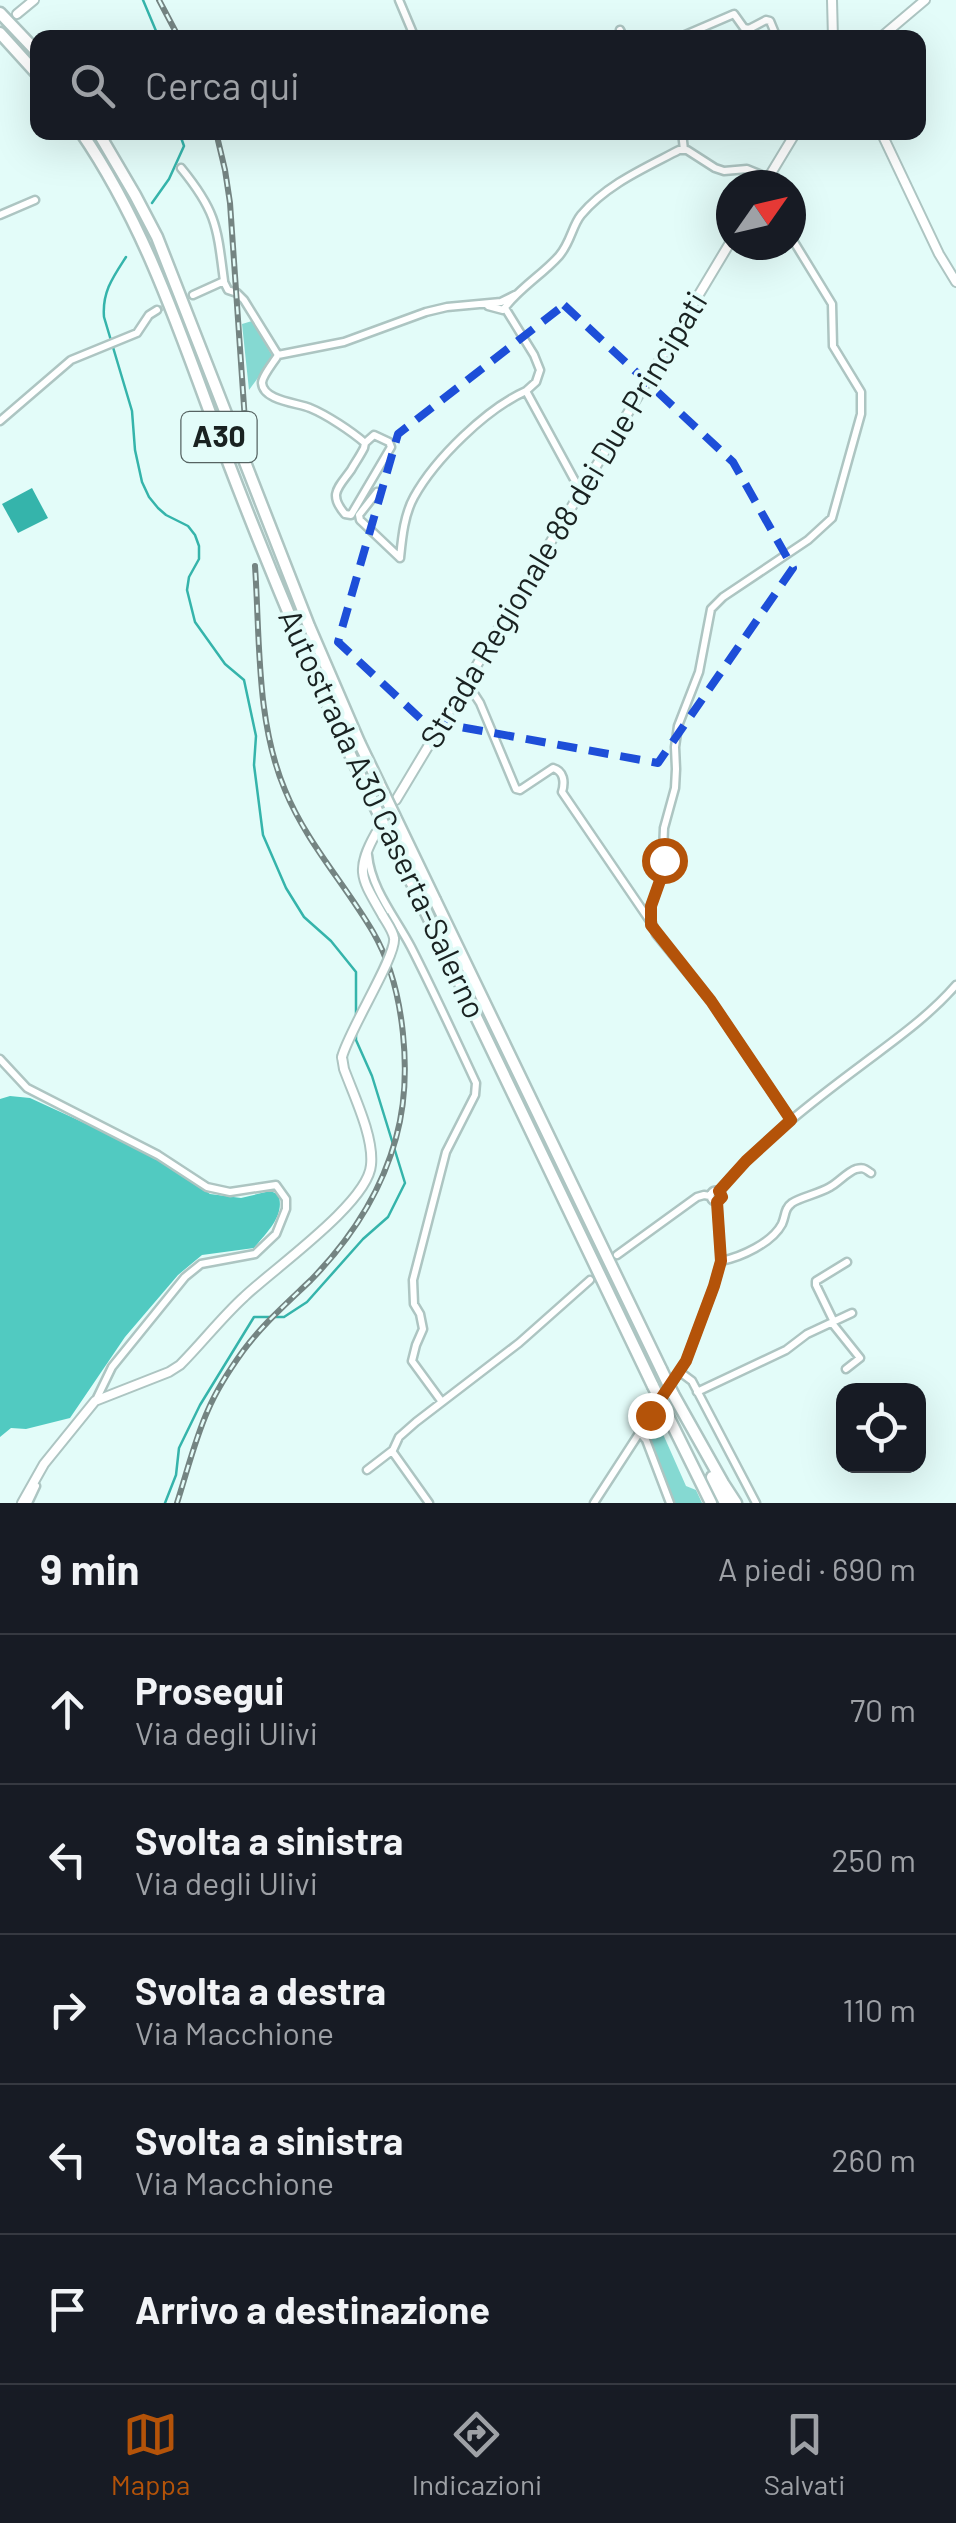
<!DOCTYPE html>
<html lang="it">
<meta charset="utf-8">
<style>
body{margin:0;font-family:Barlow,sans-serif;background:#20242c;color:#f1f3f6}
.controls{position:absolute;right:30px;bottom:30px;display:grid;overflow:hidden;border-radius:20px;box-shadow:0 10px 40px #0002}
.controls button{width:90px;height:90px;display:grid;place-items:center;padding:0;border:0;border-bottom:2px solid #363941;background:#171b24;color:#f1f3f6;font:50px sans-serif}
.compass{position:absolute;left:716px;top:170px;width:90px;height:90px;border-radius:50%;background:#171b24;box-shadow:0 10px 40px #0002;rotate:56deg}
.stop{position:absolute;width:30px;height:30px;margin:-22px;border:8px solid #b45309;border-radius:50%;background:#fff}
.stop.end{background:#b45309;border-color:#fff;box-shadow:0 2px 10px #0008}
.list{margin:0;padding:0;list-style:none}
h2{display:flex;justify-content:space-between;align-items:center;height:130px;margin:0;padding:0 40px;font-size:42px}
h2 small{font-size:32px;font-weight:400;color:#9ea1a6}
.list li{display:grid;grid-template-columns:65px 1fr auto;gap:30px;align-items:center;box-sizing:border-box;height:150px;padding:0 40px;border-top:2px solid #363941}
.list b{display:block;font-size:38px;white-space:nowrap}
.list p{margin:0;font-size:32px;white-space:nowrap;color:#9ea1a6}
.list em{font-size:32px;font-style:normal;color:#9ea1a6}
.icon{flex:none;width:55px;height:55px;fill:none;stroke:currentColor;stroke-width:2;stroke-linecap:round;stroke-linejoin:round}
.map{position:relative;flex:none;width:956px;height:1503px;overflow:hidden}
.search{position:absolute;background:#171b24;box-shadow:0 10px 40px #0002;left:30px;right:30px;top:30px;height:110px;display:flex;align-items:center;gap:25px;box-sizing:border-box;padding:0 35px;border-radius:20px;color:#9ea1a6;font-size:38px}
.sheet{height:880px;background:#171b24}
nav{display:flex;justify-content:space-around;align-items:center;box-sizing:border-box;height:140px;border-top:2px solid #363941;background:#171b24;font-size:28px;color:#9ea1a6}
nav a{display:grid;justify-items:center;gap:5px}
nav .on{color:#b45309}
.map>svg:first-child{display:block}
</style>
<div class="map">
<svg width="956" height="1503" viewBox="0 0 956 1503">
<rect width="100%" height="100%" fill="#e3fcf9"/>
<path fill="#85d9d2" d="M252,321L273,357L249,390L242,324Z
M655,1416L686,1486L696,1490L702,1503H675L648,1433Z"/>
<path fill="#51cac1" d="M10,1096L30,1098L115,1137L179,1172L210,1194L241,1198L270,1191L278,1194C286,1215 267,1232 254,1248L202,1255L178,1275L125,1337L70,1418L26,1429L11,1428L0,1437V1099Z"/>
<path fill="#35b4ab" d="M32,488L48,518L18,533L2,504Z"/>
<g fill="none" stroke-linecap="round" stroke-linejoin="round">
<path stroke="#35b4ab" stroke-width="2.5" d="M143,0L159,38
M152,203L169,179L184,146L179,132
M126,257C113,277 102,292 104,317L132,411L135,450L142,482L149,497L158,508L166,515L188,526L195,535L199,546V559L189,577L187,590L195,622L225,664L244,680L256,736L254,765L263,835L286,888L304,917L331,941L356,972V1016
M165,1503L176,1475L179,1448L200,1405L254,1317H284L307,1302L363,1239L388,1217L405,1183L372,1076L356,1040V1029"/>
<path stroke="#bbd0ce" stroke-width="6" stroke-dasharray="6 3" stroke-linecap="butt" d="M157,310L193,295"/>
<defs>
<path id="street" d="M399,0L415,38
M620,30L624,38
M678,38L734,14L744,28L749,29L766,20L770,21L777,38
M682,132L684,150
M181,168C217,212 217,227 224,281L193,295
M0,215L35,200
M224,282L228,290L237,293L244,300L278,355
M488,306L503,310C518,289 542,275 559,256C571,242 572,226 581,215C607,184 645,168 679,150H687L715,168L724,171L747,169L769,178
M505,308L534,355L540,370L536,382L526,391L575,481L584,488
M0,421L71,360L137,333L149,315L157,310
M365,443L374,435L389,442L391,447L351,515L345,514C328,494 338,488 351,470C355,463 360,456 364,448L365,443C351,431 327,415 310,408C299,403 263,401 262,383C262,376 274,362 278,355L344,342L426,312L447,307L501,302L515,295
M377,492L359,515L360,520L400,558
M400,558C402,538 404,515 414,497C435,459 486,409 526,391
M467,683L480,703L516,789L520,790L553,768C564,771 565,782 562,792L650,921
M368,855C371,889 396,918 411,947C434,992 455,1038 476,1083L475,1095L446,1152L413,1280L414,1304L420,1314L423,1329L416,1345L412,1361L442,1402
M0,1059L27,1088L158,1155L207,1187L230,1192L276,1185L286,1199V1209L276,1234L255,1254L201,1264L185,1277L112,1367L96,1400
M791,1120L711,1001L656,934L650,917L651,906L662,875L664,828L675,788L676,769L675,747L678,726L699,672L711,609L723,597L808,540L832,518L861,414V392L833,346L832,304L791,237
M710.5 1196a5.5 5.5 0 1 1 11 0a5.5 5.5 0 1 1-11 0Z
M719,1191C760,1142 812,1102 863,1064C896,1039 929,1016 956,985
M617,1255L697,1197L704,1195L710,1196
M721,1261C741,1257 772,1243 782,1224C786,1215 784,1209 792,1203C801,1197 818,1194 830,1187C838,1183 847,1172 856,1169C864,1167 865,1169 871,1173
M834,1322L816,1285V1281L847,1262
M832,1323L860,1358L846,1369
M680,1372L692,1381L756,1503
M697,1392L786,1350L807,1334L852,1313
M639,1432L646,1440L670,1503
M392,1451L429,1503
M367,1470L393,1450L399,1437L416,1422L519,1343L590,1280
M28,1503L36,1486
M594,1503L686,1361L714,1286L721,1261L717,1202"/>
<path id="secondary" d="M832,0L833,38
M17,14L34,0
M880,38L925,0
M881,132L939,254L956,282
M764,185L796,132
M396,800L731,241
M376,833C354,872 362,879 383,916
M22,1503L44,1464L95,1401L169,1372L180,1365C202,1343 221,1318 244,1297C273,1269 368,1203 371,1165C374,1137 354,1096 344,1069L342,1057"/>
<path id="highway" d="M0,13L38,53
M0,33L38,75
M81,132C149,231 185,347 227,459C264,556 304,652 347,748
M98,132L135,195L157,237L309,626L359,742
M435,900L661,1369
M421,902L653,1386
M673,1394L723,1483L736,1503
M667,1414L711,1503
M712,1477L725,1503"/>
</defs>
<use href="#street" stroke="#adc5c2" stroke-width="11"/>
<use href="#secondary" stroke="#adc5c2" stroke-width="12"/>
<use href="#highway" stroke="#adc5c2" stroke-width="15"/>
<use href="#street" stroke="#fff" stroke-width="6"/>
<use href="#secondary" stroke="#fff" stroke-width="8"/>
<use href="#highway" stroke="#fff" stroke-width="10"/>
<defs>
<path id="rail" d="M159,0L179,38
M216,132L225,170L230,203L245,421
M177,1503C187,1472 195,1439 208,1410C217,1389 230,1369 243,1351C263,1324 287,1303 311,1280C350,1240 381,1193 396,1138C413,1077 405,987 373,932C345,884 306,842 285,790C256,722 260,639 255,566"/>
</defs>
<use href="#rail" stroke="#748482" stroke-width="6"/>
<use href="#rail" stroke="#e3fcf9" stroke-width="2.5" stroke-dasharray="8" stroke-linecap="butt"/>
<defs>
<path id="secondary-bridge" d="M342,1057C349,1030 397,955 394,938C393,931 387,923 383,916"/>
<path id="highway-bridge" d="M359,742L435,900
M347,748L421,902
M661,1369L673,1394
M653,1386L667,1414"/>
</defs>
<use href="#secondary-bridge" stroke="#adc5c2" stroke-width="12" stroke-linecap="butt"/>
<use href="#highway-bridge" stroke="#adc5c2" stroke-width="15" stroke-linecap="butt"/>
<use href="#secondary-bridge" stroke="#fff" stroke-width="8"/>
<use href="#highway-bridge" stroke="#fff" stroke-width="10"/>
</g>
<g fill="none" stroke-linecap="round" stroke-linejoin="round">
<path stroke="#b45309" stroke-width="12" d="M650,1415L686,1361L714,1286L721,1261L717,1202L722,1197L719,1191L746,1161L791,1120L711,1001L651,925V906L662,875L664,860"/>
</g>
<path fill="none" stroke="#1d4ed8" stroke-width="8" stroke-dasharray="20 12" stroke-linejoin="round" d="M564,305L733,462L793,568L658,763L422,720L338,642L398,434Z"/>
<g text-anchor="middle" stroke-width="8" stroke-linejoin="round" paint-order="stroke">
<rect fill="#e3fcf9" stroke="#566362" stroke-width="2.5" x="181.5" y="412" width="75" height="50" rx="8"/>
<g font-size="30" font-weight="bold" fill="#192221">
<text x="219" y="447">A30</text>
</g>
<g font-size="32" fill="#192221" stroke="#e3fcf9">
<text transform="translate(564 520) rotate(-59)" y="11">Strada Regionale 88 dei Due Principati</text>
<text transform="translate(382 814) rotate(65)" y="11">Autostrada A30 Caserta-Salerno</text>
</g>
</g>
</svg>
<div class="controls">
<button><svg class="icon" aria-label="locate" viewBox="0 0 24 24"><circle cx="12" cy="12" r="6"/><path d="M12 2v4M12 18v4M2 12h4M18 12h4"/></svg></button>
</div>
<svg class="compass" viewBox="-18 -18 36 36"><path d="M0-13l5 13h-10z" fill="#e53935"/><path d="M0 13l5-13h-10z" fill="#9ea1a6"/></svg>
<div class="stop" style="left:664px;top:860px"></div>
<div class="stop end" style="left:650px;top:1415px"></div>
<div class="search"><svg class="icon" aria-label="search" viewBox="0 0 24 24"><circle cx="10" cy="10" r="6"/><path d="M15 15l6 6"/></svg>Cerca qui</div>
</div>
<section class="sheet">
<h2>9 min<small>A piedi · 690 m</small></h2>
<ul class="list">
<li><svg class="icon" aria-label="ahead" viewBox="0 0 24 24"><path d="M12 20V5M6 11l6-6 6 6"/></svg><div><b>Prosegui</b><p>Via degli Ulivi</p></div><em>70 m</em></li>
<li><svg class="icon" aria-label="left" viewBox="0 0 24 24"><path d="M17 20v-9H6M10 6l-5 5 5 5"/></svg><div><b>Svolta a sinistra</b><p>Via degli Ulivi</p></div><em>250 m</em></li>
<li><svg class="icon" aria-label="right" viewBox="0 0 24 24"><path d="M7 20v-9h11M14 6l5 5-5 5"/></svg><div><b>Svolta a destra</b><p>Via Macchione</p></div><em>110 m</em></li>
<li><svg class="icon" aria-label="left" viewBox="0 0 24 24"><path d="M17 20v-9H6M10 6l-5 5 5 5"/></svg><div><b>Svolta a sinistra</b><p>Via Macchione</p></div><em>260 m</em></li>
<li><svg class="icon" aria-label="arrive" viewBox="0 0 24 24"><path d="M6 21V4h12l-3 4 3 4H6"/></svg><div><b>Arrivo a destinazione</b></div></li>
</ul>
</section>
<nav>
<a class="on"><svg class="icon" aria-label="map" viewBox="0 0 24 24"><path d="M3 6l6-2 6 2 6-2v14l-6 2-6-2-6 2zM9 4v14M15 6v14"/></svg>Mappa</a>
<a><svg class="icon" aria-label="directions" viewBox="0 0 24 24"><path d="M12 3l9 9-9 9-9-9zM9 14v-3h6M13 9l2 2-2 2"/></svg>Indicazioni</a>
<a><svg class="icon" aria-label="saved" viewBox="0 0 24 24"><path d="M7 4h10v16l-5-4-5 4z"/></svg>Salvati</a>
</nav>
